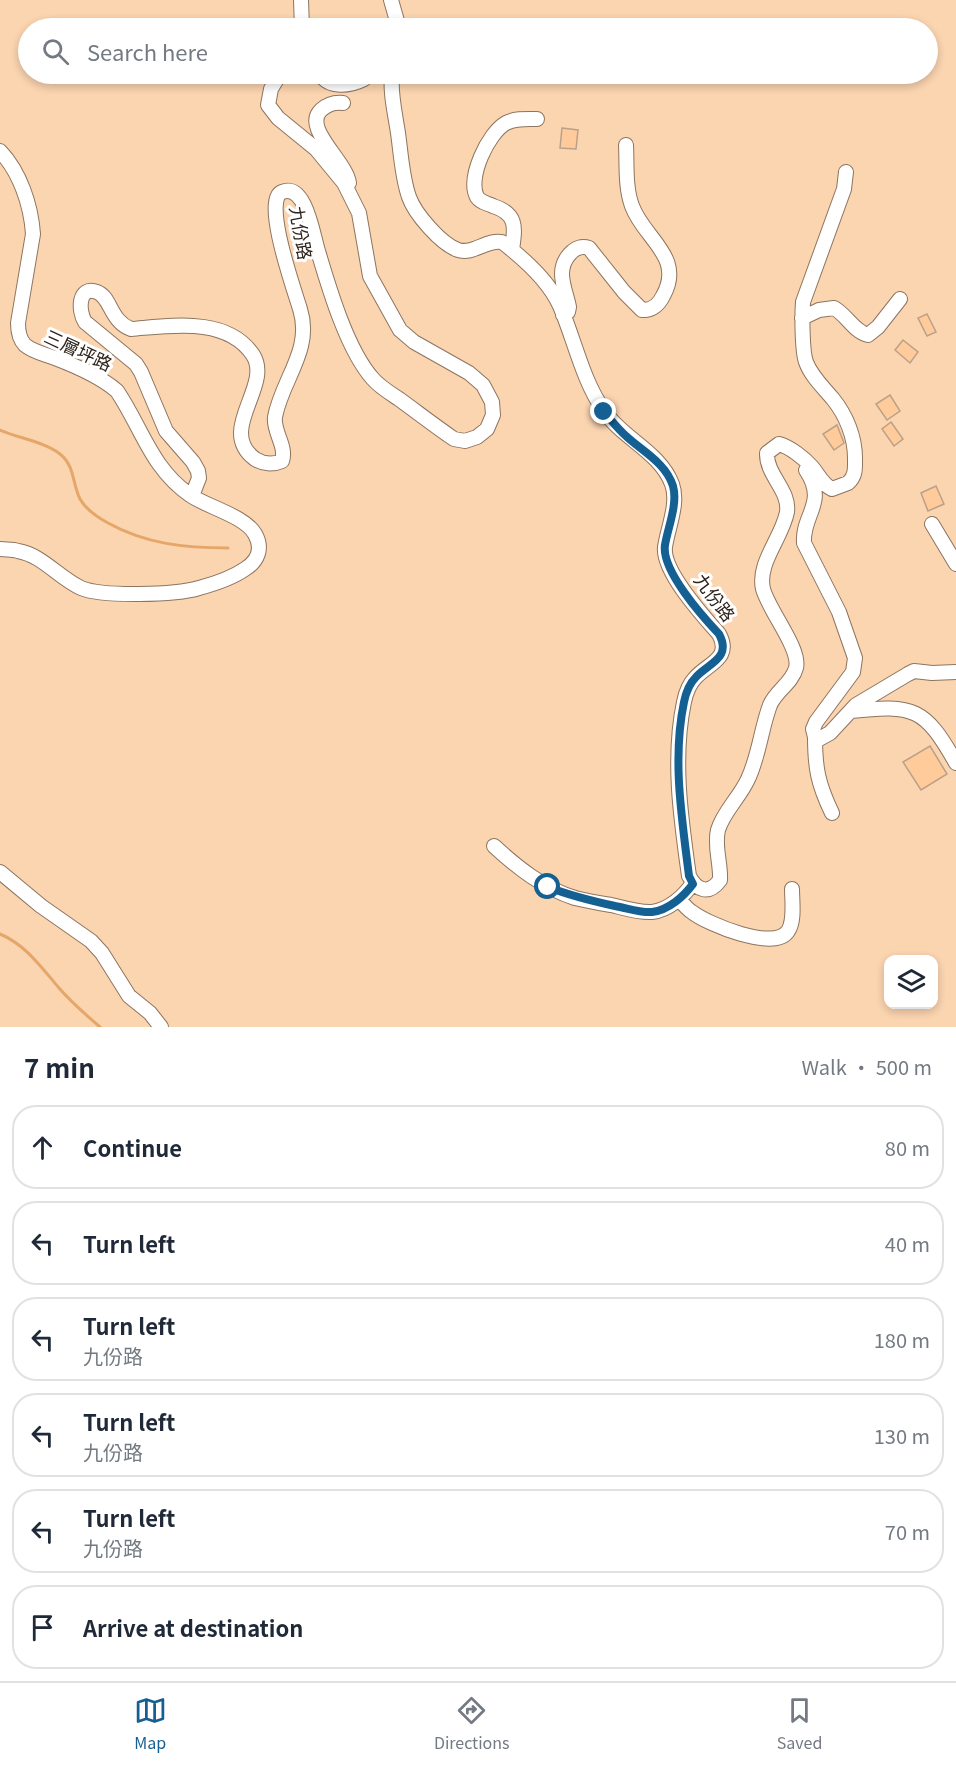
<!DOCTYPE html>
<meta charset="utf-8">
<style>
body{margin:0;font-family:Georgia,"Noto Sans TC",serif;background:#f6f6f7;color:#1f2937}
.controls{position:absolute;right:18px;bottom:18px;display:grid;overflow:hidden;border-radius:12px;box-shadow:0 3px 9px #0003}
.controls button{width:54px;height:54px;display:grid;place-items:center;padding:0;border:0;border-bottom:2px solid #e0e1e3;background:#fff;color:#1f2937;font:30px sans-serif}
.stop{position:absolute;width:18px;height:18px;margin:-14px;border:4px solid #156093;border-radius:50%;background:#fff}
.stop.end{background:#156093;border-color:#fff;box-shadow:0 2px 6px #0008}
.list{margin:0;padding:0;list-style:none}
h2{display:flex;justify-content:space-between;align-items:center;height:78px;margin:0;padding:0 24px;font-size:26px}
h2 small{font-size:20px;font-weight:400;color:#747a83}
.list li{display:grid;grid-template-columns:39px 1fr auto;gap:18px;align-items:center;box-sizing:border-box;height:84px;margin:0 12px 12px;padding:0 12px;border:2px solid #e0e1e3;border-radius:24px}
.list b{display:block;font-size:22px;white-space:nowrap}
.list p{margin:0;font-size:20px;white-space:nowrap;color:#747a83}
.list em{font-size:20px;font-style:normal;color:#747a83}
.icon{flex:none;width:33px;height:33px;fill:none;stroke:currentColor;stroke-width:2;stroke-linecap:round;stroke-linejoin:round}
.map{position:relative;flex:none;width:956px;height:1027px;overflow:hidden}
.search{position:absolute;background:#fff;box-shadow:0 3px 9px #0003;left:18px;right:18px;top:18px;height:66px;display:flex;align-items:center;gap:15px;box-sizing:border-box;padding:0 21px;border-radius:33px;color:#747a83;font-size:22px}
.sheet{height:654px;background:#fff}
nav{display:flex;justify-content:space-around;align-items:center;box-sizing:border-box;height:84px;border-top:2px solid #e0e1e3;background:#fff;font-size:16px;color:#747a83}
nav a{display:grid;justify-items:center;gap:3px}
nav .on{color:#156093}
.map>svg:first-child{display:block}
</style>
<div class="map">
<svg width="956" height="1027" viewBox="0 0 956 1027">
<rect width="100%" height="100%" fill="#fdecde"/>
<path fill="#fbd4b0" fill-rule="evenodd" d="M0,0H956V1027H0ZM28,28H928V74H28ZM888,960H934V1005H888Z"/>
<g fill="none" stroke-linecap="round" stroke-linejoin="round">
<path stroke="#e5a769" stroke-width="3" d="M0,430C18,438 45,442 60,454C75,466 72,483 80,499C86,510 97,517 108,523C146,544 185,548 228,548
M0,934C26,945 41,967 59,988C71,1002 86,1015 100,1027"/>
</g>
<path fill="#ffcb9a" stroke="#baa18a" stroke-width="1.5" d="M562,128L578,130L576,149L560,148Z
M927,314L936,332L927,336L918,318Z
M903,340L918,352L910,363L895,350Z
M890,395L900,411L887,420L876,404Z
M891,422L903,439L894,446L882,429Z
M837,425L844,443L834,450L823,434Z
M936,486L944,504L928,511L921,493Z
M930,746L947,774L921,790L903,762Z"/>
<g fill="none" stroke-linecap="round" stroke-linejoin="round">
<defs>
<path id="minor" d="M301,0L302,28
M391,0L399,28
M320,74C329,89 350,86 364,79
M392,74C390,93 395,113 398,133C401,154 402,177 409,197C415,214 441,244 458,250C473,255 487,239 502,242C523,258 549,281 560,306C575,341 582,379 604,411C622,438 660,452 672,484C679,503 668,527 665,547C662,571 703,616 719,634C732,658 709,663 696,677C689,684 686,692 684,702C672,759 681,819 689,876C697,891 709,895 720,880C721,864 714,846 718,830C723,812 740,797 748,779C759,756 761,729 770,705C776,691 792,683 796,668C801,649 769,611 763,589C757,563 782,538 787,512C790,490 766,475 767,453L779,444C790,447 804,458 812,467C819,475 822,484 832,489L848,483C856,476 855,468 855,458C855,437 846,415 833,399C823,387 811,376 806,362C802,351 802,314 803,302L844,189L846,172
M343,103C334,102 328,104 321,110C302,128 346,161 349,183
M0,151C20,172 31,205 33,234L18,323C18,331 19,339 25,345C33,352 45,354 55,358C76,366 100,376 117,391C142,428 151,468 190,495C207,507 245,516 255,534C263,548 258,561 245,569C232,578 214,584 199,588C176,595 102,597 81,588C59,578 42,555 18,551C12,549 6,550 0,549
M512,250C515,228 518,214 493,206C487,203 481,203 477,197C467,178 488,133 506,123C516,118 527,119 537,119
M563,315L568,312L569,307C567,296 562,285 562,274C562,260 574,243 589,248L624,292L642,310C652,311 659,304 663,296C685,257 644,239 632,206C625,187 627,164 626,145
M802,318L819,310L834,308C847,315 854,332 868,335L878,327L900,299
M806,470C828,503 802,514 804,543L839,612L855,658L853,672L816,722L813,729L815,737L819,739L830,733L856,705L908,674L914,671L932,673L956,672
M192,496L199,478L198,471L193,462L166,431L141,372L136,364L85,322C78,311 78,285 97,292C111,297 110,321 131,329C170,326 227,316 253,355C273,386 216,430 255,459C263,464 273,465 282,461C287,446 273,432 275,417C282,379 313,350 300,309C295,292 262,200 282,192C306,182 313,236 318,251C329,288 347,350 373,379C380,387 390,393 399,399C417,412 435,426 454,439L465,441L477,437L487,429L493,415L492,402L483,385L469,373L414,342L400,330L370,276L359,213L344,183L316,149L278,118L268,105L271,89L280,74
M932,524L956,564
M851,711C914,704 925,708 956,763
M815,737C815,768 818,784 832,813
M494,846C518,868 543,888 575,898C587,901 599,903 611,905C624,908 639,913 652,912C669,910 684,896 693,883
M0,872L41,906L91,941L102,953L129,996L150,1013L161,1027
M679,899C683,904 687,909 692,912C707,924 775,952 788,931C795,921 792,901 792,889"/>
</defs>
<use href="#minor" stroke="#8d755f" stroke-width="16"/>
<use href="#minor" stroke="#fff" stroke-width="14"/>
</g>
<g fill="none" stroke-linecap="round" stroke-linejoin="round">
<path stroke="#156093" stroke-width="8" d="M548,887C571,896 592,901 615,906C627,908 640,913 652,912C669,910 684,896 693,884L689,876C682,819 672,759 684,702C686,692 689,684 696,677C709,663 732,658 719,634C702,616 661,570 665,545C668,527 678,504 673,486C666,463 642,451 626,436C618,429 611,420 604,412"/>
</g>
<g text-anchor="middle" stroke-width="6" stroke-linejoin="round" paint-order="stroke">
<g font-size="18" fill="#2d231a" stroke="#fff">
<text transform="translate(300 233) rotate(80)" y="6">九份路</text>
<text transform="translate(78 351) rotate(25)" y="6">三層坪路</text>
<text transform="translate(714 598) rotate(53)" y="6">九份路</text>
</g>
</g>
</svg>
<div class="controls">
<button><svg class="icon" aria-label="layers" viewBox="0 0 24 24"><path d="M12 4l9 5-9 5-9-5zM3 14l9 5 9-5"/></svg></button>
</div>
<div class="stop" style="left:548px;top:887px"></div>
<div class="stop end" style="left:604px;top:412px"></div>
<div class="search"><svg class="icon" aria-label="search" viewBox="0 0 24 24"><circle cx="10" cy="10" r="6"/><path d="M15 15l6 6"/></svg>Search here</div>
</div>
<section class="sheet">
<h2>7 min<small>Walk · 500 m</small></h2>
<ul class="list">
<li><svg class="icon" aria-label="ahead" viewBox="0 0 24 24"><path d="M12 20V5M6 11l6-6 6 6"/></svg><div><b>Continue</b></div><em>80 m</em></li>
<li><svg class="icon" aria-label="left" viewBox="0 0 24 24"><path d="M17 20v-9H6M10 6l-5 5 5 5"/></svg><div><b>Turn left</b></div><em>40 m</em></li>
<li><svg class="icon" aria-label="left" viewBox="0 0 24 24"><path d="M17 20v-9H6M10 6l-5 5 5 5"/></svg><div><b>Turn left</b><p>九份路</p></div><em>180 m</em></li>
<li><svg class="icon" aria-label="left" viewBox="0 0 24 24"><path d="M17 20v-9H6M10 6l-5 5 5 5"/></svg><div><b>Turn left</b><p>九份路</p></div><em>130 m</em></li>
<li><svg class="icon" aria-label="left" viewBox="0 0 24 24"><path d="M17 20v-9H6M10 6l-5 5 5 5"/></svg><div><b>Turn left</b><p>九份路</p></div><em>70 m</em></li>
<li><svg class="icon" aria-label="arrive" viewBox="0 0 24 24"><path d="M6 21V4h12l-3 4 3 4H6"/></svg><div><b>Arrive at destination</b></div></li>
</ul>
</section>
<nav>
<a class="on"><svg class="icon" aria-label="map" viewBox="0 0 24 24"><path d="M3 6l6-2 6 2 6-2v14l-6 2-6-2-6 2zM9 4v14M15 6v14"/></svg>Map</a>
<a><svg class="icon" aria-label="directions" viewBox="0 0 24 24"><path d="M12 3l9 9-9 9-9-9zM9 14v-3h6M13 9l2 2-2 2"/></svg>Directions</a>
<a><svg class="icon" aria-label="saved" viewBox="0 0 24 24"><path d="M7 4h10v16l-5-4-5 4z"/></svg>Saved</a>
</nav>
